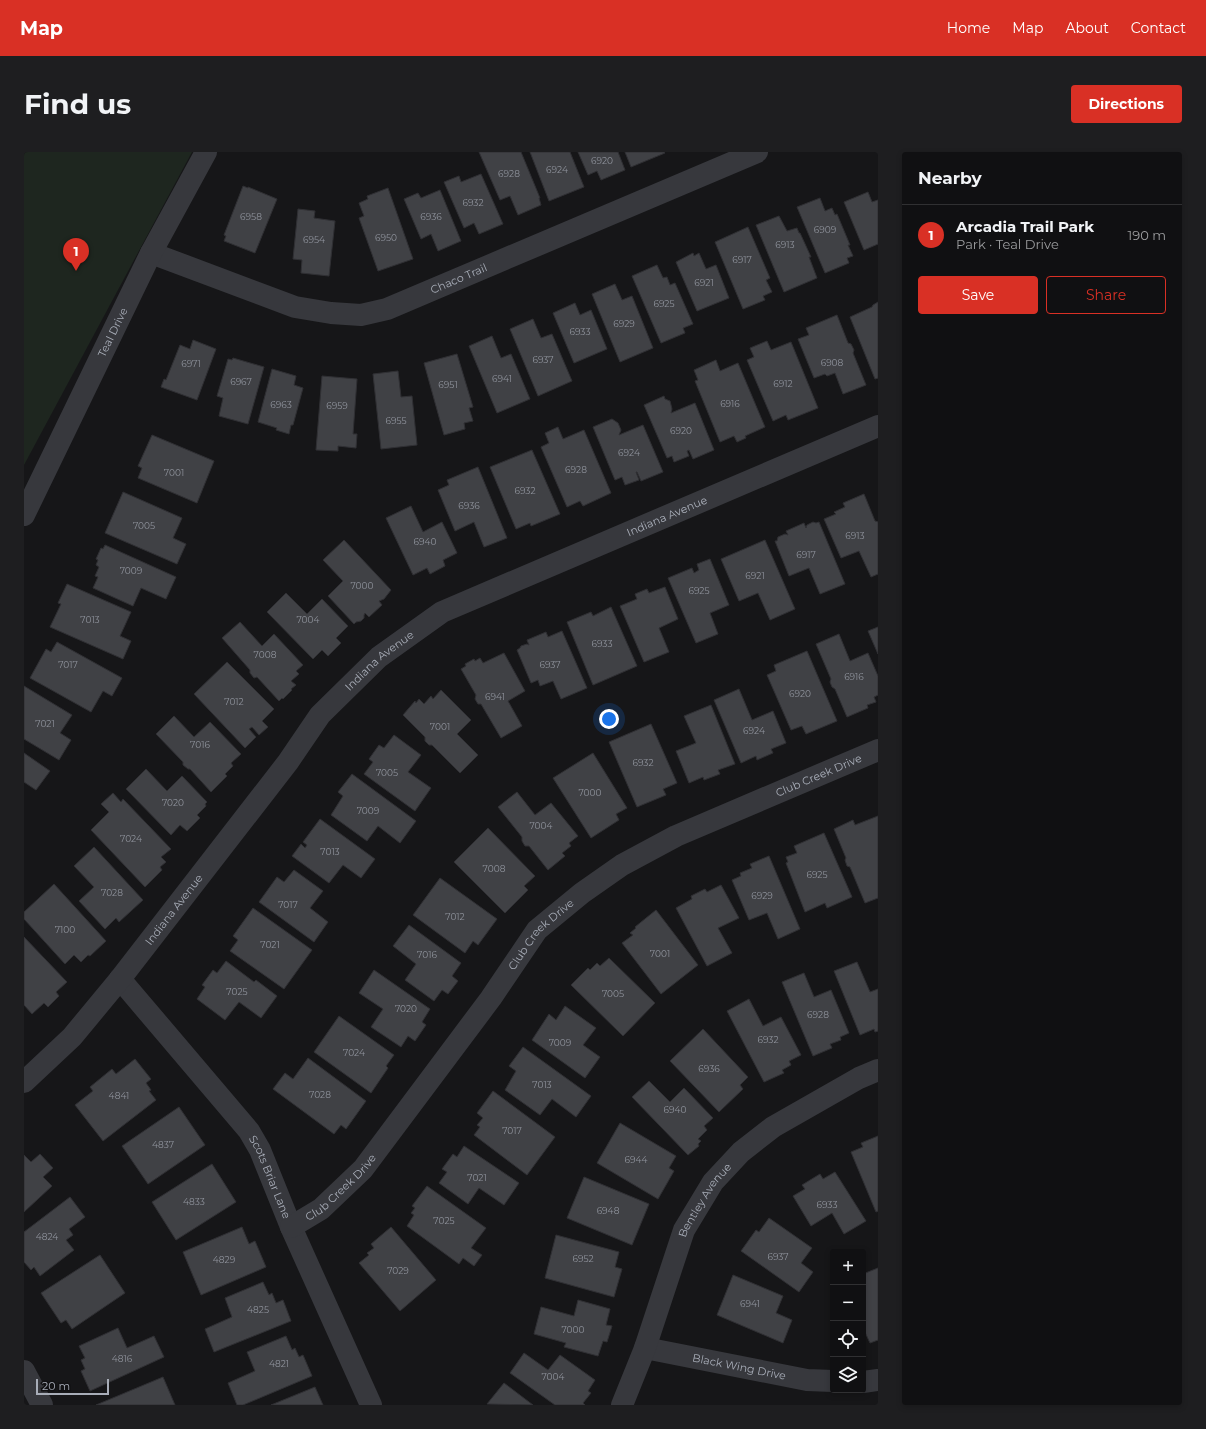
<!DOCTYPE html>
<meta charset="utf-8">
<style>
body{margin:0;font-family:Montserrat,sans-serif;background:#1e1e20;color:#f1f3f6}
.controls{position:absolute;right:12px;bottom:12px;display:grid;overflow:hidden;border-radius:4px;box-shadow:0 2px 6px #0003}
.controls button{width:36px;height:36px;display:grid;place-items:center;padding:0;border:0;border-bottom:1px solid #303032;background:#101012;color:#f1f3f6;font:20px sans-serif}
.scale{position:absolute;left:12px;bottom:10px;width:73px;box-sizing:border-box;padding-left:4px;border:2px solid #a8adb8;border-top:0;font-size:11px;line-height:14px;white-space:nowrap;color:#a8adb8;-webkit-text-stroke:3px #111113;paint-order:stroke}
.you{position:absolute;left:585px;top:567px;width:14px;height:14px;margin:-10px;border:3px solid #fff;border-radius:50%;background:#1a73e8;box-shadow:0 0 0 6px #1a73e833}
.badge{display:grid;place-items:center;width:26px;height:26px;border-radius:50%;background:#d93025;color:#fff;font-size:13px;font-weight:700}
.pin{position:absolute;translate:-50% -33px;filter:drop-shadow(0 1px 2px #0008)}
.pin::after{content:'';position:absolute;top:21px;width:14px;height:12px;background:inherit;clip-path:polygon(0 0,100% 0,50% 100%)}
.list{margin:0;padding:0;list-style:none}
h2{display:flex;justify-content:space-between;align-items:center;height:52px;margin:0;padding:0 16px;font-size:17px}
h2 small{font-size:13px;font-weight:400;color:#9c9d9f}
.list li{display:grid;grid-template-columns:26px 1fr auto;gap:12px;align-items:center;box-sizing:border-box;height:60px;padding:0 16px;border-top:1px solid #303032}
.list b{display:block;font-size:15px;white-space:nowrap}
.list p{margin:0;font-size:13px;white-space:nowrap;color:#9c9d9f}
.list em{font-size:13px;font-style:normal;color:#9c9d9f}
.actions{display:flex;gap:8px;padding:12px 16px}
.actions a{flex:1;padding:9px 0;border:1px solid #d93025;border-radius:4px;text-align:center;font-size:14px;color:#d93025}
.actions .main{background:#d93025;color:#fff}
.icon{flex:none;width:22px;height:22px;fill:none;stroke:currentColor;stroke-width:2;stroke-linecap:round;stroke-linejoin:round}
.map{position:relative;flex:none;width:854px;height:1253px;overflow:hidden;border-radius:4px}
header{display:flex;align-items:center;gap:24px;box-sizing:border-box;height:56px;padding:0 20px;background:#d93025;color:#fff}
header strong{font-size:19px}
nav{display:flex;gap:22px;margin-inline-start:auto;font-size:14px}
.intro{display:flex;align-items:center;justify-content:space-between;box-sizing:border-box;height:96px;padding:0 24px}
h1{margin:0;font-size:28px}
.button{padding:10px 18px;border-radius:4px;background:#d93025;color:#fff;font-size:14px;font-weight:700}
main{display:flex;gap:24px;padding:0 24px}
aside{flex:1;background:#101012;border-radius:4px;box-shadow:0 2px 6px #0003}
.map>svg:first-child{display:block}
</style>
<header>
<strong>Map</strong>
<nav><a>Home</a><a>Map</a><a>About</a><a>Contact</a></nav>
</header>
<div class="intro"><h1>Find us</h1><a class="button">Directions</a></div>
<main>
<div class="map">
<svg width="854" height="1253" viewBox="0 0 854 1253">
<rect width="100%" height="100%" fill="#161618"/>
<path fill="#1e261f" d="M0,0H168L0,313Z"/>
<path fill="#404145" stroke="#303034" d="M455,0H497L516,46H515L517,53L494,63L486,44L476,48Z
M506,0H546L560,35L525,49Z
M554,0H594L601,18L577,28L573,19L564,23Z
M601,0H640L641,1L607,15Z
M457,22L479,72L455,82L450,71L440,76L420,30L435,24L437,30Z
M219,34L224,36V35L253,47L231,101L200,89L202,84L200,83Z
M364,36L389,107L354,119L335,66L340,64L335,51L344,47L343,44Z
M416,38L437,89L414,99L407,82L397,87L380,47L394,41L397,46Z
M844,40L848,50L854,48V92L840,98L820,50Z
M796,46L801,59L808,56L811,63L813,62L826,93H824L829,104L823,106L825,111L801,121L773,55Z
M274,57L291,59L290,66L311,69L305,124L277,121L278,108L269,107Z
M755,64L763,79L773,76L775,81H776L787,105H785L793,126L760,140L732,73Z
M724,75L746,126L742,128L748,140L739,144L741,148L719,157L691,90Z
M669,101L670,104L675,101L682,117L692,113L705,146L673,159L652,110Z
M633,113L639,126L643,125L646,133L651,131L669,172L659,176L661,181L637,191L608,124Z
M591,132L598,148L608,144L629,196L596,210L568,142Z
M854,150V226L851,227L826,165L848,155L849,153Z
M551,151L556,163L567,158L583,197L550,211L529,161Z
M813,163L824,191L827,192L830,198L829,201L842,233L819,242L811,221L803,224L801,222L790,226L774,187L785,183L782,176Z
M509,167L517,186L528,182L548,229L514,244L486,177Z
M468,184L477,206L487,202L506,247L473,261L445,194Z
M169,188L192,197L173,248L137,235L140,227L142,228L156,193L166,197Z
M743,189L747,198L767,190L794,256L764,268L762,263L749,269L723,208L730,205L726,196Z
M433,202L449,255L445,256L449,269L440,271L441,277L420,283L400,211Z
M209,206L240,215L224,272L195,264L199,246L193,244L204,207L208,208Z
M692,208L696,219L714,211L741,275L721,284L722,286L713,290L710,284L696,290L671,229L674,228L670,218Z
M248,217L272,224L270,233L279,236L269,273H267L265,282L252,278L253,276L234,270Z
M374,219L377,245L388,244L393,293L357,297L349,222Z
M298,224L333,227L329,282H333L332,296L314,294V299L292,298Z
M640,244L641,247L646,249L648,257L647,261L671,251L690,298L669,307L665,298L663,299L665,304L650,310L648,304L643,306L620,253Z
M588,267L594,271L597,278L595,283L619,273L639,320L617,329L613,320H612L615,328L601,333L598,325L591,328L569,275Z
M534,275L539,287L560,278L587,341L559,354L556,349L543,355L517,295L525,291L521,281Z
M128,283L190,309L173,351L114,326L118,316L114,314Z
M508,298L536,362L507,374L506,371L492,377L466,315Z
M454,315L483,386L460,395L450,370L431,379L414,338L425,333L423,328Z
M99,340L158,366L149,386L162,392L153,412L81,381Z
M840,342L851,369L854,370V422L847,425L835,399L817,406L800,367L812,362L810,360L821,355L819,351Z
M387,354L399,380L418,370L433,401L419,408L421,414L406,422L403,416L389,423L362,366Z
M789,370L792,371L795,370L821,432L796,442L785,416L765,424L751,389H753L754,385L761,382L764,383L762,379L780,371L782,376L783,373Z
M320,388L367,438L360,447L355,449L358,453L345,465L341,461L340,463V466L337,469L332,470L330,472L304,444L319,429L299,408Z
M741,388L771,457L746,468L734,441L715,449L697,407Z
M81,393L152,425L142,447L117,436L109,454L69,436L74,425L71,424L75,415L72,413L74,408L72,407L77,396L79,397Z
M686,407L705,453L686,461L694,482L672,491L644,426L668,416L670,421L675,418L673,412Z
M43,432L107,460L96,484L107,489L99,507L26,475L37,452L34,451Z
M641,435L654,467L635,476L645,500L620,510L596,454L613,447L611,442L623,437L625,441Z
M262,441L283,462L298,447L324,474L312,486L317,491L304,504L298,498L289,507L243,460Z
M587,455L613,514L569,533L543,470L567,460L569,464Z
M216,470L238,494L250,482L279,513L272,519L275,522L267,529L272,533L267,537L268,538L259,547L258,546L255,549L233,525L230,526L226,521V518L198,486Z
M854,475V502L844,479Z
M538,479L563,536L537,547L529,529L516,534L514,528L507,531L493,498L496,496L497,494L503,492L505,493L503,488L522,480L524,485Z
M815,482L826,509L844,501L854,524V543L850,545L852,550L843,553L844,556L823,565L811,537L808,535L806,530L807,527L792,492Z
M33,490L98,526L88,544L79,539L67,560L6,526L22,497L27,500Z
M783,499L813,569L782,582L778,574L767,578L743,523L752,519L750,513Z
M480,501L501,539L484,549L498,574L477,586L457,552H454L451,547L452,543L437,517L442,514L441,512L450,507L451,509L456,506L459,511Z
M203,510L250,557L238,569L244,575L235,583L228,575L225,577L232,585L221,596L170,542Z
M0,534L48,563L36,581L47,588L35,608L0,587Z
M715,537L728,568L749,559L762,591L747,597L749,601L733,608L732,604L717,611L690,548Z
M417,538L447,568L433,582L454,603L436,621L408,593H405L401,589V585L379,563L391,549L392,551L395,547L400,552L407,544L409,547Z
M687,553L711,612L694,618L696,622L680,628L679,625L665,631L652,599L672,591L660,564Z
M150,564L170,585L186,570L217,602L207,611L209,614L201,622L203,624L187,640L166,617H164L159,613V610L132,582Z
M627,572L653,631L639,637L642,643L613,655L585,590Z
M370,583L397,603L384,620L407,636L391,659L340,622L349,610L345,607L355,593L360,596Z
M0,601L26,619L12,638L0,630Z
M569,601L603,656L592,662L595,668L567,686L529,626Z
M122,617L143,639L158,624L183,650L181,652L182,654L173,663L176,666L163,679L156,673L147,683L102,637Z
M328,622L392,669L376,691L354,674L343,689L307,663L319,644L314,640Z
M493,640L511,663L527,651L554,684L545,691L547,694L538,701L541,704L524,718L505,694H501L498,689V685L474,655Z
M89,641L97,650L99,647L147,697L137,705L142,710L136,715L138,718L121,735L67,678L85,660L77,652Z
M854,664V746L841,751L826,715L823,714L821,708L822,706L810,677L829,668L831,673Z
M296,667L351,707L337,726L319,713L305,731L268,704L277,692L281,696L283,693L279,690Z
M464,676L511,724L500,734L504,738L481,761L430,710Z
M800,681L828,745L803,756L801,751L781,760L762,711L764,710L762,705L773,701L770,694Z
M70,695L119,748L95,770L92,766L81,777L55,749L70,735L50,714Z
M745,704L776,777L754,787L743,761L725,768L708,728L717,724L716,721L728,716L726,712Z
M270,718L299,739L286,756L304,770L290,790L235,750L253,725L260,730Z
M416,726L473,767L454,793L449,789L441,801L389,763Z
M30,732L82,789L66,804L64,803L57,810L50,803L41,812L0,767V760Z
M697,733L715,766L694,776L708,801L683,814L652,756L668,747L667,744L681,737L683,740Z
M229,756L288,798L260,837L206,799L214,788L209,784Z
M632,758L674,813L637,842L598,791L609,783L606,781L612,776L611,775Z
M385,773L437,811L428,824L434,829L424,842L418,838L410,849L381,828L392,812L369,794Z
M0,785L43,830L32,840L35,844L24,855L20,851L8,862L0,853Z
M585,806L631,851L599,884L547,833L564,816L566,818L573,811L576,814Z
M202,809L230,830L232,828L253,844L237,866L215,850L201,868L173,847L181,835L178,833L189,818L193,821Z
M833,810L846,840L854,837V879L851,880L850,877L836,883L810,819Z
M350,818L406,857L398,870L402,873L391,889L384,884L377,895L347,875L359,857L335,841Z
M780,821L790,845L807,838L825,881L816,885L817,888L806,892L808,896L789,904L758,830Z
M725,847L739,874L757,865L777,903L765,909L767,913L758,918L760,921L740,930L703,859Z
M541,854L572,876L559,893L576,905L561,926L508,888L525,862L532,868Z
M315,864L370,903L362,914L364,916L347,941L290,900Z
M679,877L724,925L716,933L719,937L695,960L646,909Z
M499,895L567,944L552,965L528,947L516,963L481,938L492,919L485,914Z
M284,906L342,949L322,977L317,973L310,982L249,937L261,921L269,927Z
M111,907L127,927L122,931L127,938L125,939L132,948L79,989L51,953L69,939L66,935L88,917L92,922Z
M625,929L646,950L660,936L689,966L680,974L683,978L674,987L677,989L674,992L675,994L664,1003L608,945Z
M469,939L531,985L503,1023L450,983L456,975L453,973L459,966L453,961Z
M155,955L181,993L124,1032L98,994Z
M596,971L652,1004L645,1016L650,1019L634,1047L573,1011Z
M854,984V1059L852,1060L827,1000L839,995L837,991Z
M440,994L495,1031L480,1053L455,1036L444,1052L415,1031L423,1020L418,1017L429,1002L433,1005Z
M16,1002L29,1016L19,1025L28,1034L0,1060V1003L7,1010Z
M188,1012L212,1050L152,1088L128,1050Z
M811,1020L842,1069L820,1082L808,1061L787,1074L769,1044L781,1037L778,1033L796,1022L799,1027Z
M560,1025L625,1052L608,1093L543,1066Z
M403,1034L462,1076L447,1096L458,1103L450,1114L439,1106L435,1112L383,1074L390,1063L387,1061L391,1056L388,1054Z
M46,1045L61,1065L45,1077L49,1083L42,1088L50,1098L16,1124L10,1115L7,1118L0,1110V1080Z
M745,1066L788,1096L777,1111L789,1120L775,1140L717,1099L732,1078L735,1080Z
M218,1075L225,1092L231,1089L242,1115L177,1143L159,1100Z
M367,1075L412,1128L376,1159L335,1111L345,1103L343,1101L350,1096L347,1092Z
M532,1083L595,1100L591,1115L598,1117L590,1145L521,1126Z
M76,1103L101,1141L48,1177L42,1168L37,1171L17,1141Z
M854,1116V1188L846,1191L839,1176V1122Z
M709,1123L759,1144L752,1161L768,1168L759,1191L693,1163Z
M239,1130L245,1143L248,1141L252,1151L259,1148L267,1169L190,1200L181,1177L208,1165L201,1146Z
M554,1148L586,1157L582,1173L588,1174L583,1190L579,1189L574,1204L540,1195L542,1191L510,1182L517,1155L550,1164Z
M94,1176L103,1196L130,1184L140,1205L66,1239L57,1219L61,1217L57,1208L61,1206L55,1194Z
M262,1184L268,1198L271,1196L275,1205L279,1203L288,1224L219,1253H213L204,1231L231,1219L223,1200Z
M500,1201L524,1218L536,1203L571,1228L564,1239L567,1241L559,1251L561,1253H531L486,1221Z
M139,1225L151,1253H72Z
M480,1231L509,1253L463,1252Z
M291,1235L299,1253H247Z"/>
<g fill="none" stroke-linecap="round" stroke-linejoin="round">
<g stroke="#37383d" stroke-width="22">
<path id="s1" d="M127,101L271,155L307,161L337,163L363,157L733,0"/>
<path id="s2" d="M0,363L127,101L182,0"/>
<path id="s3" d="M96,827L225,979L236,998L267,1075L347,1253"/>
<path id="s4" d="M0,930L48,885L96,827L264,610L296,563L355,505L418,460L854,274"/>
<path id="s5" d="M267,1075L297,1057L339,1017L467,846L513,778L558,741L598,713L652,684L854,598"/>
<path id="s6" d="M621,1196L783,1228L809,1229"/>
<path d="M0,1219L18,1253"/>
<path d="M839,1230L854,1228"/>
<path id="s7" d="M598,1253L621,1196L660,1078L689,1030L717,1000L749,975L835,926L854,918"/>
</g>
</g>
<g text-anchor="middle" stroke-width="3" stroke-linejoin="round" paint-order="stroke">
<g font-size="9" fill="#8e929b">
<text x="578" y="12">6920</text>
<text x="533" y="21">6924</text>
<text x="485" y="25">6928</text>
<text x="449" y="54">6932</text>
<text x="227" y="68">6958</text>
<text x="407" y="68">6936</text>
<text x="801" y="81">6909</text>
<text x="362" y="89">6950</text>
<text x="290" y="91">6954</text>
<text x="761" y="96">6913</text>
<text x="718" y="111">6917</text>
<text x="680" y="134">6921</text>
<text x="640" y="155">6925</text>
<text x="600" y="175">6929</text>
<text x="556" y="183">6933</text>
<text x="519" y="211">6937</text>
<text x="808" y="214">6908</text>
<text x="167" y="215">6971</text>
<text x="478" y="230">6941</text>
<text x="217" y="233">6967</text>
<text x="759" y="235">6912</text>
<text x="424" y="236">6951</text>
<text x="706" y="255">6916</text>
<text x="257" y="256">6963</text>
<text x="313" y="257">6959</text>
<text x="372" y="272">6955</text>
<text x="657" y="282">6920</text>
<text x="605" y="304">6924</text>
<text x="552" y="321">6928</text>
<text x="150" y="324">7001</text>
<text x="501" y="342">6932</text>
<text x="445" y="357">6936</text>
<text x="120" y="377">7005</text>
<text x="831" y="387">6913</text>
<text x="401" y="393">6940</text>
<text x="782" y="406">6917</text>
<text x="107" y="422">7009</text>
<text x="731" y="427">6921</text>
<text x="338" y="437">7000</text>
<text x="675" y="442">6925</text>
<text x="66" y="471">7013</text>
<text x="284" y="471">7004</text>
<text x="578" y="495">6933</text>
<text x="241" y="506">7008</text>
<text x="44" y="516">7017</text>
<text x="526" y="516">6937</text>
<text x="830" y="528">6916</text>
<text x="776" y="545">6920</text>
<text x="471" y="548">6941</text>
<text x="210" y="553">7012</text>
<text x="21" y="575">7021</text>
<text x="416" y="578">7001</text>
<text x="730" y="582">6924</text>
<text x="176" y="596">7016</text>
<text x="619" y="614">6932</text>
<text x="363" y="624">7005</text>
<text x="566" y="644">7000</text>
<text x="149" y="654">7020</text>
<text x="344" y="662">7009</text>
<text x="517" y="677">7004</text>
<text x="107" y="690">7024</text>
<text x="306" y="703">7013</text>
<text x="470" y="720">7008</text>
<text x="793" y="726">6925</text>
<text x="88" y="744">7028</text>
<text x="738" y="747">6929</text>
<text x="264" y="756">7017</text>
<text x="431" y="768">7012</text>
<text x="41" y="781">7100</text>
<text x="246" y="796">7021</text>
<text x="636" y="805">7001</text>
<text x="403" y="806">7016</text>
<text x="213" y="843">7025</text>
<text x="589" y="845">7005</text>
<text x="382" y="860">7020</text>
<text x="794" y="866">6928</text>
<text x="744" y="891">6932</text>
<text x="536" y="894">7009</text>
<text x="330" y="904">7024</text>
<text x="685" y="920">6936</text>
<text x="518" y="936">7013</text>
<text x="296" y="946">7028</text>
<text x="95" y="947">4841</text>
<text x="651" y="961">6940</text>
<text x="488" y="982">7017</text>
<text x="139" y="996">4837</text>
<text x="612" y="1011">6944</text>
<text x="453" y="1029">7021</text>
<text x="170" y="1053">4833</text>
<text x="803" y="1056">6933</text>
<text x="584" y="1062">6948</text>
<text x="420" y="1072">7025</text>
<text x="23" y="1088">4824</text>
<text x="754" y="1108">6937</text>
<text x="559" y="1110">6952</text>
<text x="200" y="1111">4829</text>
<text x="374" y="1122">7029</text>
<text x="726" y="1155">6941</text>
<text x="234" y="1161">4825</text>
<text x="549" y="1181">7000</text>
<text x="98" y="1210">4816</text>
<text x="255" y="1215">4821</text>
<text x="529" y="1228">7004</text>
</g>
<g font-size="11" fill="#a8adb8" stroke="#111113">
<text dy="4" stroke="none"><textPath href="#s1" startOffset="325">Chaco Trail</textPath></text>
<text dy="4" stroke="none"><textPath href="#s2" startOffset="203">Teal Drive</textPath></text>
<text dy="4" stroke="none"><textPath href="#s4" startOffset="877">Indiana Avenue</textPath></text>
<text dy="4" stroke="none"><textPath href="#s4" startOffset="553">Indiana Avenue</textPath></text>
<text dy="4" stroke="none"><textPath href="#s5" startOffset="712">Club Creek Drive</textPath></text>
<text dy="4" stroke="none"><textPath href="#s4" startOffset="229">Indiana Avenue</textPath></text>
<text dy="4" stroke="none"><textPath href="#s5" startOffset="388">Club Creek Drive</textPath></text>
<text dy="4" stroke="none"><textPath href="#s3" startOffset="250">Scots Briar Lane</textPath></text>
<text dy="4" stroke="none"><textPath href="#s5" startOffset="64">Club Creek Drive</textPath></text>
<text dy="4" stroke="none"><textPath href="#s7" startOffset="222">Bentley Avenue</textPath></text>
<text dy="4" stroke="none"><textPath href="#s6" startOffset="96">Black Wing Drive</textPath></text>
</g>
</g>
</svg>
<div class="controls">
<button>+</button>
<button>−</button>
<button><svg class="icon" aria-label="locate" viewBox="0 0 24 24"><circle cx="12" cy="12" r="6"/><path d="M12 2v4M12 18v4M2 12h4M18 12h4"/></svg></button>
<button><svg class="icon" aria-label="layers" viewBox="0 0 24 24"><path d="M12 4l9 5-9 5-9-5zM3 14l9 5 9-5"/></svg></button>
</div>
<div class="scale">20 m</div>
<div class="you"></div>
<div class="pin badge" style="left:52px;top:119px">1</div>
</div>
<aside>
<h2>Nearby<small></small></h2>
<ul class="list">
<li><span class="badge">1</span><div><b>Arcadia Trail Park</b><p>Park · Teal Drive</p></div><em>190 m</em></li>
</ul>
<div class="actions"><a class="main">Save</a><a>Share</a></div>
</aside>
</main>
